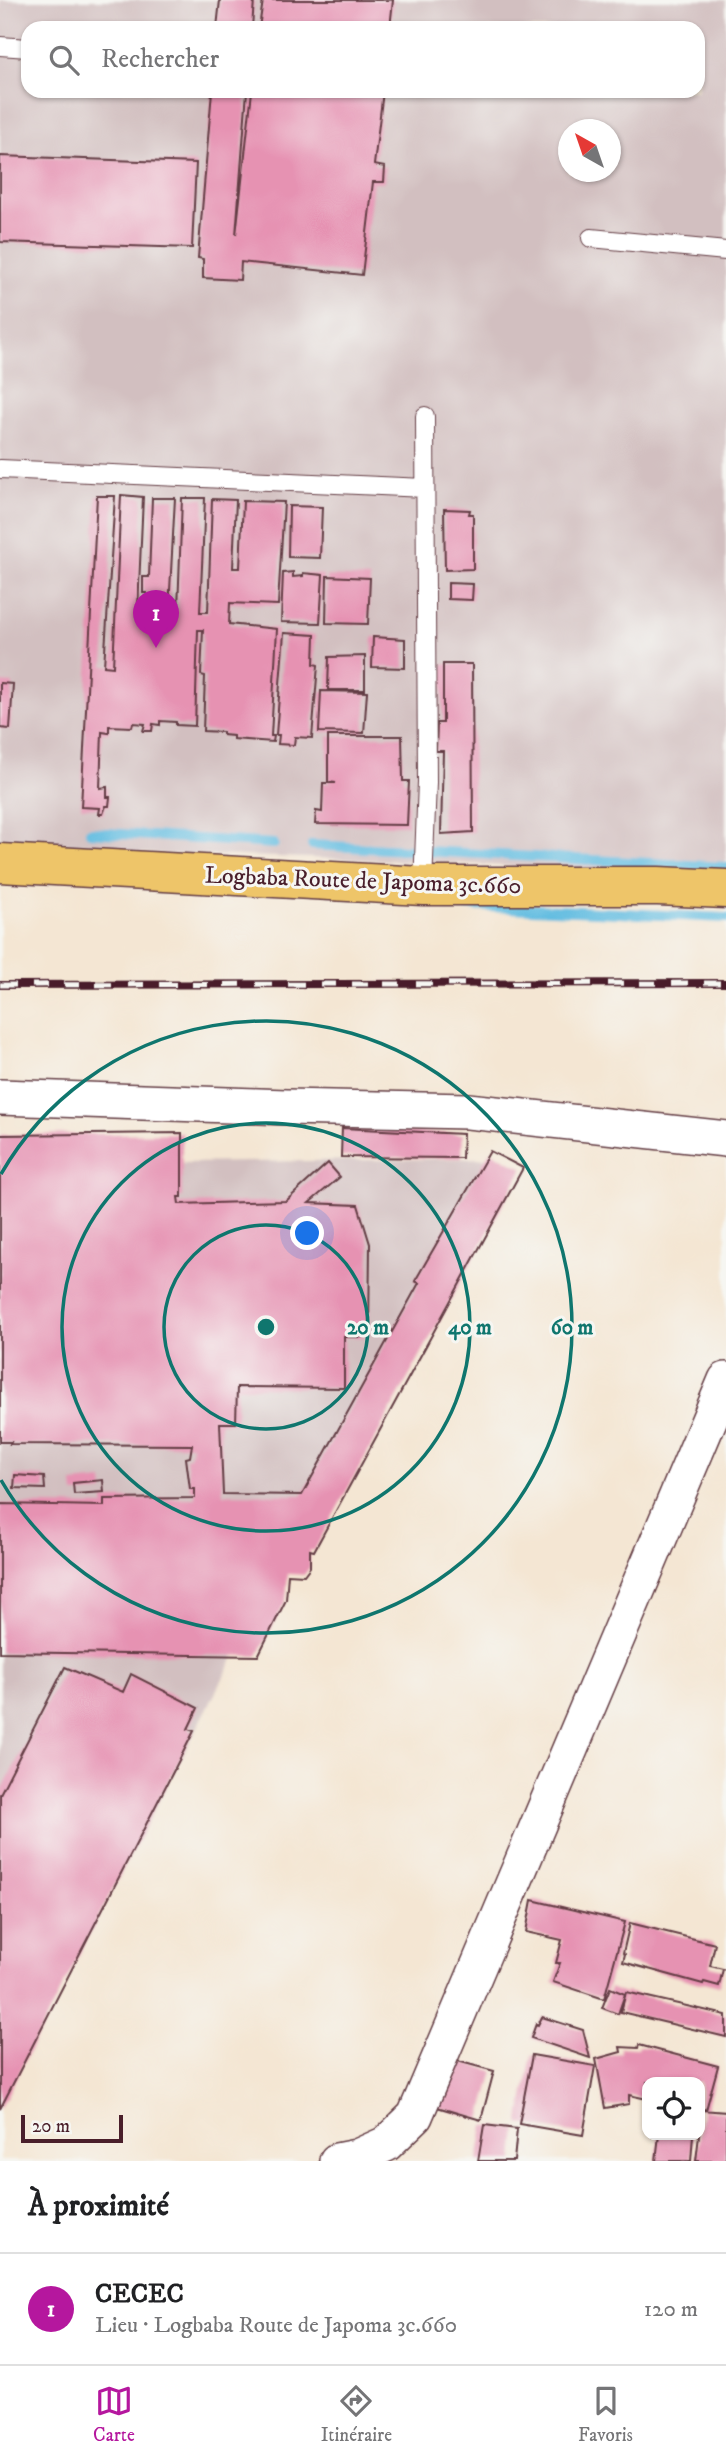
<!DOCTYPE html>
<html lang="fr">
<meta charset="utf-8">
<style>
body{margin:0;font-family:"IM FELL DW Pica",serif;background:#f6f6f6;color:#202124}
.controls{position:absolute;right:21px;bottom:21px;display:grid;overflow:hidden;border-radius:14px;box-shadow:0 2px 5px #0004}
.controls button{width:63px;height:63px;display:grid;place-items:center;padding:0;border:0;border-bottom:2px solid #e0e0e0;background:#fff;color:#202124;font:35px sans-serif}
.compass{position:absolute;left:558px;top:119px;width:63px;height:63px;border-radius:50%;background:#fff;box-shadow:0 2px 5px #0004;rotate:320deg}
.scale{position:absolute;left:21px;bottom:18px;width:102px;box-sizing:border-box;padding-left:7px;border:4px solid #4a1f2b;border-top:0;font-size:19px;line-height:24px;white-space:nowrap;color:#4a1f2b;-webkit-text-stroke:5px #f6f6f2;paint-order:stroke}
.you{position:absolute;left:308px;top:1234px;width:24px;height:24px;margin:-18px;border:5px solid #fff;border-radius:50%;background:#1a73e8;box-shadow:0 0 0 10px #1a73e833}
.badge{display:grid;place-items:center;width:46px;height:46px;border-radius:50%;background:#b5179e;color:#fff;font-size:23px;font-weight:700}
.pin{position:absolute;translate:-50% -58px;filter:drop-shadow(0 2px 4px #0008)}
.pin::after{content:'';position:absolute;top:37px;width:24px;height:21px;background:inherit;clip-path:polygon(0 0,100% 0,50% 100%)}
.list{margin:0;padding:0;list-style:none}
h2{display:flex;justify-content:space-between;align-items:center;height:91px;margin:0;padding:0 28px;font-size:30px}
h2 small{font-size:23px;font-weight:400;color:#757577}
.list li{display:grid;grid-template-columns:46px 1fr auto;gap:21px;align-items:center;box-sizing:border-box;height:112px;padding:0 28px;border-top:2px solid #e0e0e0}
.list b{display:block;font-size:26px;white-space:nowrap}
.list p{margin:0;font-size:23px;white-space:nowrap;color:#757577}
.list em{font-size:23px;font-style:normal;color:#757577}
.icon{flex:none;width:38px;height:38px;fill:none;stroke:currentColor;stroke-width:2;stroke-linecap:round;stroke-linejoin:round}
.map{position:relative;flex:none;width:726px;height:2161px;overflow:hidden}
.search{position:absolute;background:#fff;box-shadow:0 2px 5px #0004;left:21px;right:21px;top:21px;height:77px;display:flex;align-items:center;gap:18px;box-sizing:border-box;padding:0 24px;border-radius:21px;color:#757577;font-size:26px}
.sheet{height:203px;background:#fff}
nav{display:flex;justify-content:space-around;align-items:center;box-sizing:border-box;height:98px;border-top:2px solid #e0e0e0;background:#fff;font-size:19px;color:#757577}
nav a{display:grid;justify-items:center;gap:4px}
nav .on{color:#b5179e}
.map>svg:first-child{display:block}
</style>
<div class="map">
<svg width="726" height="2161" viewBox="0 0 726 2161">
<rect width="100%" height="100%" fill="#f6f6f2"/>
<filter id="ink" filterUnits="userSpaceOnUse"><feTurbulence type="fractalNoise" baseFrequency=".0143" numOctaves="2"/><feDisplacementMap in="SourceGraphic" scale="14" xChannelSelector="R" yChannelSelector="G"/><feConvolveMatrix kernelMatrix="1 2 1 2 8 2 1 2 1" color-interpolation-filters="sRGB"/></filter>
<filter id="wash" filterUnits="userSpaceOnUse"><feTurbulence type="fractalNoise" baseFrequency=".00686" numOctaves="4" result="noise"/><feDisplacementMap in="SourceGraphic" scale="28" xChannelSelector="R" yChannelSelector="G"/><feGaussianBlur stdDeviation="1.57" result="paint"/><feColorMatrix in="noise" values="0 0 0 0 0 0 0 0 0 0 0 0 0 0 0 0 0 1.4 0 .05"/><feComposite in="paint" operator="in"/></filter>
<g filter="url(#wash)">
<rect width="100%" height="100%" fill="#f4e6d3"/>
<path fill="#d2bfc0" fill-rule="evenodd" d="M0,0H726V878L414,861L0,849ZM28,28H698V91H28ZM568,130H610V172H568Z
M495,1158L0,2105V1166Z"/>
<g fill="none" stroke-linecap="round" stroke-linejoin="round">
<path stroke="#64bde1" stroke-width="10" d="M90,832L274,844
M312,845L726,867
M449,905L726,918"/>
</g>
<g id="blocks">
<path fill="#e692b2" d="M220,0H254L252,28H217Z
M263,0H393L390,28H259Z
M212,91H247L236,235L252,91H383L374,165L385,167L384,182H373L362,275L241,262L240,280L203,278V259L198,258Z
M0,156L196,163L192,248L0,242Z
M121,495L143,497L138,609H147V593H143V577H149L152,498H175L169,609L178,610L182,498H205L200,612H208L212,499L236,500L233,568H240L243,501L284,502L278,605L230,603L229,624L277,629L271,736H274L273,742L233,739V736L223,735V732L203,731L205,676L201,675L203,630H198L195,726L176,725V722L160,721V725L153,724L152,731H143L145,724L133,723L132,727L109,726V733L102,732L100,788L107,787V797H110L109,806H106L103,814H99L100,808L81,807L97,496H115L104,666L113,667Z
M289,506L322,507L320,558L288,557Z
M444,509L470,510L469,514H473V569L445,570Z
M293,572V577L303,576V573L323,575L320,623L281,622L283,573Z
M327,576L370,578L368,624L326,623Z
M448,583L473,584L472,600L448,599Z
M284,633L315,635L314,664L318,665L312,738L295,737L294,745L278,744L279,735H276Z
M373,637L405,639V668L372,667Z
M365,656V690H328L329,657Z
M443,664H472L473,832L441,834L443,751H436L437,723H443Z
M0,683L13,684L10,729L0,728Z
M321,691L367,692L364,733L319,732Z
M328,736H402L403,781H409L407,825L315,824L316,811L322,812L323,783H336L328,782Z
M342,1128L463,1134L462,1158L341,1157Z
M182,1133V1197H178L179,1204L286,1201L328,1163L340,1177L309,1203L358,1205L370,1244L369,1334H364V1337H344V1388L237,1387L236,1423H220L223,1494L302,1495L419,1283L415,1281L490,1151L523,1168L314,1551L310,1550V1567L304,1575L288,1574L286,1600L258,1656L0,1652V1504L104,1506V1499L195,1498V1489H190L186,1458L190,1457L192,1445L10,1444L11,1442H0V1135Z
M15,1475L44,1477L45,1489L14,1488Z
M103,1480L104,1492L74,1494L73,1483Z
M65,1667L123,1692L131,1674L198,1708L188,1729L194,1731L0,2109V1794Z
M532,1900L625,1922L604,1999L553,1982L560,1963H556L562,1940L526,1932Z
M630,1923L715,1944L710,1966L723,1969L719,1986L704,1982L703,1984L623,1962L625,1954L623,1953Z
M610,1988L625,1994L618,2014L602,2008Z
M626,1992L726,2015V2037L621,2012Z
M542,2017L583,2030L590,2058L531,2038L536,2024L538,2025Z
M639,2045L718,2066L706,2110L700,2108V2082H647V2099L629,2095V2104L605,2108L596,2059L621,2052L620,2047L638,2048Z
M532,2055L595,2066L583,2135L519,2124Z
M450,2059L494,2071L481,2120L437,2107Z
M702,2110L726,2112V2161H696Z
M484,2125L517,2129L514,2161H478Z
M659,2135H693L691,2161H656Z"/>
</g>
</g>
<g filter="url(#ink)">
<use href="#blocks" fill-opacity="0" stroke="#643d44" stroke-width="2"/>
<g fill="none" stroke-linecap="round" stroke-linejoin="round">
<defs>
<path id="lane" d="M0,46L28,48
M591,238L726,251
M0,469L425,488
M423,886L427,782L425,416"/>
<path id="street" d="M0,1097L286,1107L468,1111L726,1139
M337,2161L357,2157L386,2144L415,2116L726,1380"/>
<path id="primary" d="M0,863L423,886H658L726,889"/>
</defs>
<use href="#lane" stroke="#643d44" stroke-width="20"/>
<use href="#street" stroke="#643d44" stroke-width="38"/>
<use href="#primary" stroke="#643d44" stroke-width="41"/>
<use href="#lane" stroke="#fff" stroke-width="18"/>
<use href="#street" stroke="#fff" stroke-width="35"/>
<use href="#primary" stroke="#eec569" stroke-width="38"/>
<defs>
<path id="rail" d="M0,985L726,983"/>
</defs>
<use href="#rail" stroke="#4a1f2b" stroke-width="8"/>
<use href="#rail" stroke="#f6f6f2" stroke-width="5" stroke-dasharray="16" stroke-linecap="butt"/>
</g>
</g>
<g fill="none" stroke="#0f766e" stroke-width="3.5">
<circle cx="266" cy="1327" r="102"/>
<circle cx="266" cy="1327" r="204"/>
<path d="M1 1174A306 306 0 1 1 1 1480"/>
</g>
<g text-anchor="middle" stroke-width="6" stroke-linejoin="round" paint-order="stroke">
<g font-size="24" fill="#4a1f2b" stroke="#f6f6f2">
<text transform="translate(363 880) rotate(2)" y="8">Logbaba Route de Japoma 3c.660</text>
</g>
</g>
<circle cx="266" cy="1327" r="10" fill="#0f766e" stroke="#f6f6f2" stroke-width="3.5"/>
<g font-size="21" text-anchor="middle" font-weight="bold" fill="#0f766e" stroke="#f6f6f2" stroke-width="6" stroke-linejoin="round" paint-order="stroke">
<text x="368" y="1334">20 m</text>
<text x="470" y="1334">40 m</text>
<text x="572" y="1334">60 m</text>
</g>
</svg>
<div class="controls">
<button><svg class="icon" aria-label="locate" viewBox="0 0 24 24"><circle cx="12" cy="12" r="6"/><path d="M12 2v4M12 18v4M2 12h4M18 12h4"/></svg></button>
</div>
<svg class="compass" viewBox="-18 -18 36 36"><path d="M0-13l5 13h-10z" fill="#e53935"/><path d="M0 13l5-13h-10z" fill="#757577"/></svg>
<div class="scale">20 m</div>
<div class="you"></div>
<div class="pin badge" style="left:156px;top:648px">1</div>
<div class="search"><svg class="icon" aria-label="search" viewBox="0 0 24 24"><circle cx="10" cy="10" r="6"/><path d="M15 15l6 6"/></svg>Rechercher</div>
</div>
<section class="sheet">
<h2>À proximité<small></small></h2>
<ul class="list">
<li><span class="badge">1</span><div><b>CECEC</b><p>Lieu · Logbaba Route de Japoma 3c.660</p></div><em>120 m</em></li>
</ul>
</section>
<nav>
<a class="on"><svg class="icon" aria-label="map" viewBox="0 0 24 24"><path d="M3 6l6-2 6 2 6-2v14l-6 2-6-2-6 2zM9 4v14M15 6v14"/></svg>Carte</a>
<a><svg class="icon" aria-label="directions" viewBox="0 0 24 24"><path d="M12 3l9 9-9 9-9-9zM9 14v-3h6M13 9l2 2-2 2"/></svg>Itinéraire</a>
<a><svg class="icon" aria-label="saved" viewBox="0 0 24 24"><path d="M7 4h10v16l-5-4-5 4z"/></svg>Favoris</a>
</nav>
